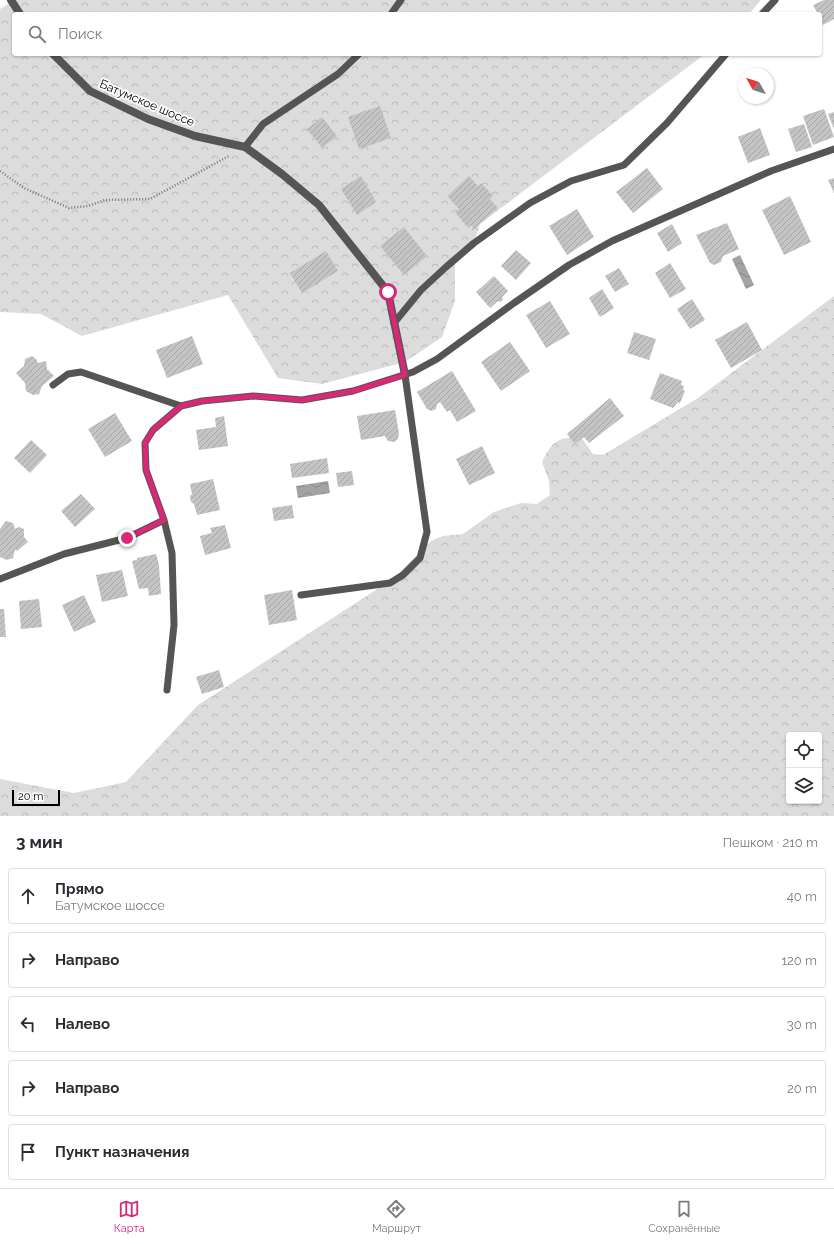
<!DOCTYPE html>
<html lang="ru">
<meta charset="utf-8">
<style>
body{margin:0;font-family:Raleway,sans-serif;background:#f7f7f7;color:#2b2b33}
.controls{position:absolute;right:12px;bottom:12px;display:grid;overflow:hidden;border-radius:4px;box-shadow:0 1px 3px #0004}
.controls button{width:36px;height:36px;display:grid;place-items:center;padding:0;border:0;border-bottom:1px solid #e1e1e2;background:#fff;color:#2b2b33;font:20px sans-serif}
.compass{position:absolute;left:738px;top:68px;width:36px;height:36px;border-radius:50%;background:#fff;box-shadow:0 1px 3px #0004;rotate:309deg}
.scale{position:absolute;left:12px;bottom:10px;width:48px;box-sizing:border-box;padding-left:4px;border:2px solid #000;border-top:0;font-size:11px;line-height:14px;white-space:nowrap;color:#000;-webkit-text-stroke:3px #fff;paint-order:stroke}
.stop{position:absolute;width:12px;height:12px;margin:-9px;border:3px solid #db2777;border-radius:50%;background:#fff}
.stop.end{background:#db2777;border-color:#fff;box-shadow:0 1px 4px #0008}
.list{margin:0;padding:0;list-style:none}
h2{display:flex;justify-content:space-between;align-items:center;height:52px;margin:0;padding:0 16px;font-size:17px}
h2 small{font-size:13px;font-weight:400;color:#7c7c81}
.list li{display:grid;grid-template-columns:26px 1fr auto;gap:12px;align-items:center;box-sizing:border-box;height:56px;margin:0 8px 8px;padding:0 8px;border:1px solid #e1e1e2;border-radius:4px}
.list b{display:block;font-size:15px;white-space:nowrap}
.list p{margin:0;font-size:13px;white-space:nowrap;color:#7c7c81}
.list em{font-size:13px;font-style:normal;color:#7c7c81}
.icon{flex:none;width:22px;height:22px;fill:none;stroke:currentColor;stroke-width:2;stroke-linecap:round;stroke-linejoin:round}
.map{position:relative;flex:none;width:834px;height:816px;overflow:hidden}
.search{position:absolute;background:#fff;box-shadow:0 1px 3px #0004;left:12px;right:12px;top:12px;height:44px;display:flex;align-items:center;gap:10px;box-sizing:border-box;padding:0 14px;border-radius:4px;color:#7c7c81;font-size:15px}
.sheet{height:372px;background:#fff}
nav{display:flex;justify-content:space-around;align-items:center;box-sizing:border-box;height:56px;border-top:1px solid #e1e1e2;background:#fff;font-size:11px;color:#7c7c81}
nav a{display:grid;justify-items:center;gap:2px}
nav .on{color:#db2777}
.map>svg:first-child{display:block}
</style>
<div class="map">
<svg width="834" height="816" viewBox="0 0 834 816">
<defs>
<pattern id="forest-crowns" width="20" height="18" patternUnits="userSpaceOnUse"><rect width="20" height="18" fill="#dcdcdc"/><path d="M2 6a3 3 0 1 1 6 0M12 15a3 3 0 1 1 6 0" fill="none" stroke="#bbb"/></pattern>
<pattern id="water-waves" width="16" height="10" patternUnits="userSpaceOnUse"><rect width="16" height="10" fill="#a3a3a3"/><path d="M0 5q4-4 8 0t8 0" fill="none" stroke="#8b8b8b"/></pattern>
<pattern id="building-hatch" width="6" height="6" patternUnits="userSpaceOnUse"><rect width="6" height="6" fill="#c4c4c4"/><path d="M-1 1l2-2M0 6l6-6M5 7l2-2" fill="none" stroke="#a7a7a7"/></pattern>
</defs>
<rect width="100%" height="100%" fill="#fff"/>
<path fill="url(#forest-crowns)" fill-rule="evenodd" d="M16,0H761L749,14H14V54H705L480,224L474,243L455,260V301L442,337L405,362L322,384L278,378L228,295L82,336L41,314L0,312V9Z
M834,296V816H0V779L74,793L126,782L198,705L393,579L431,541L443,536L463,534L494,512L521,503L537,504L550,495L549,481L542,462C553,440 557,438 581,437L593,454L603,455L698,398ZM789,735H819V801H789Z"/>
<path fill="url(#water-waves)" d="M740,255L754,285L746,289L732,259Z
M328,481L330,493L298,498L296,486Z"/>
<path fill="url(#building-hatch)" d="M824,0H834V19L823,25L820,14H818L813,5Z
M380,106L391,138L359,149L348,117Z
M824,109L834,137L813,145L803,116Z
M834,112V129L828,114Z
M322,117L337,136L322,148L307,129Z
M804,124L812,147L796,152L788,129Z
M760,128L770,155L748,163L738,137Z
M647,168L663,189L633,213L616,192Z
M361,176L376,202L357,215L341,189Z
M469,176L478,186L481,183L493,196L490,199L498,208L474,229L471,225L468,228L455,212L459,209L447,196Z
M834,178V193L828,180Z
M790,196L811,242L784,255L762,210Z
M577,209L594,237L567,255L549,226Z
M727,223L739,249L723,256L721,262L714,265L710,263L696,235Z
M672,224L682,243L668,252L657,233Z
M404,227L427,256L404,275L380,246Z
M516,250L531,263L516,280L501,266Z
M326,251L338,271L302,293L290,273Z
M670,263L686,289L670,298L655,273Z
M619,268L629,284L615,292L605,276Z
M494,276L508,291L502,297L503,300L500,302L498,301L490,308L476,292Z
M602,289L614,308L600,317L589,298Z
M692,299L705,320L690,329L677,309Z
M550,301L570,334L546,348L526,315Z
M747,322L762,350L731,368L715,340Z
M634,332L656,339L649,360L627,353Z
M192,336L203,364L167,378L156,350Z
M510,342L530,371L501,391L481,362Z
M32,356L36,359L38,363L46,361L47,369L54,376L42,386L39,394L33,395L26,391L25,383L16,373L24,366L25,359Z
M452,371L476,411L457,422L450,410L447,412L440,402L437,404L436,409L431,411L427,409L417,392Z
M660,373L682,381L681,385L684,386L683,390L685,391L680,403L678,402L673,408L650,399Z
M610,398L624,416L589,443L584,437L575,444L567,434Z
M395,410L399,433L398,439L394,442L388,441L385,436L361,440L357,416Z
M115,413L132,441L105,457L88,429Z
M224,416L228,446L199,450L196,430L216,427L215,418Z
M31,440L47,455L30,473L14,458Z
M482,446L495,473L469,485L456,459Z
M327,458L329,473L292,478L290,464Z
M352,471L354,485L338,487L336,473Z
M213,479L220,510L197,515L194,504L191,502L190,496L192,494L190,484Z
M81,494L95,509L75,527L61,511Z
M292,505L294,518L274,521L272,508Z
M6,521L13,523L15,529L19,527L24,529V537L28,542L17,551L15,549L13,558L7,560L0,557V529Z
M225,525L231,548L205,555L200,536L212,533L210,528Z
M156,554L159,565L161,594L149,596L148,588L139,589L132,561L137,560V558Z
M122,570L128,596L102,602L96,575Z
M292,590L297,620L269,625L264,595Z
M84,595L96,622L74,632L62,605Z
M39,599L42,627L21,629L19,601Z
M0,609H4L6,637H0Z
M219,670L224,687L202,694L196,677Z"/>
<g fill="none" stroke-linecap="round" stroke-linejoin="round">
<path stroke="#777" stroke-width="2.5" stroke-dasharray="1 2" stroke-linecap="butt" d="M0,171L24,188L69,208L88,206L105,200L150,199L229,156"/>
<path stroke="#555" stroke-width="7" d="M391,14L401,0
M762,14L775,0
M245,147L263,124L338,74L359,54
M394,323L421,290L446,267L474,243L530,203L571,181L624,165L667,123L726,54
M53,385L68,374L81,372L181,406
M164,520L172,553L174,625L167,690
M0,579L64,554L127,538L164,520L146,470L145,443L153,430L181,406L202,401L253,396L302,400L353,391L413,372L437,359L514,303L569,265L612,241L771,171L834,149
M301,595L390,583L403,575L420,558L427,532L405,375"/>
<path stroke="#555" stroke-width="8" d="M11,0L20,14
M53,54L90,91L148,119L195,136L245,147L282,174L319,205L388,292L405,375"/>
</g>
<g fill="none" stroke-linecap="round" stroke-linejoin="round">
<path stroke="#db2777" stroke-width="5" d="M127,538L164,520L146,470L145,443L153,430L181,406L202,401L253,396L302,400L353,391L405,375L388,292"/>
</g>
<g text-anchor="middle" stroke-width="3.5" stroke-linejoin="round" paint-order="stroke">
<g font-size="12" fill="#000" stroke="#fff">
<text transform="translate(147 103) rotate(23)" y="4">Батумское шоссе</text>
</g>
</g>
</svg>
<div class="controls">
<button><svg class="icon" aria-label="locate" viewBox="0 0 24 24"><circle cx="12" cy="12" r="6"/><path d="M12 2v4M12 18v4M2 12h4M18 12h4"/></svg></button>
<button><svg class="icon" aria-label="layers" viewBox="0 0 24 24"><path d="M12 4l9 5-9 5-9-5zM3 14l9 5 9-5"/></svg></button>
</div>
<svg class="compass" viewBox="-18 -18 36 36"><path d="M0-13l5 13h-10z" fill="#e53935"/><path d="M0 13l5-13h-10z" fill="#7c7c81"/></svg>
<div class="scale">20 m</div>
<div class="stop" style="left:388px;top:292px"></div>
<div class="stop end" style="left:127px;top:538px"></div>
<div class="search"><svg class="icon" aria-label="search" viewBox="0 0 24 24"><circle cx="10" cy="10" r="6"/><path d="M15 15l6 6"/></svg>Поиск</div>
</div>
<section class="sheet">
<h2>3 мин<small>Пешком · 210 m</small></h2>
<ul class="list">
<li><svg class="icon" aria-label="ahead" viewBox="0 0 24 24"><path d="M12 20V5M6 11l6-6 6 6"/></svg><div><b>Прямо</b><p>Батумское шоссе</p></div><em>40 m</em></li>
<li><svg class="icon" aria-label="right" viewBox="0 0 24 24"><path d="M7 20v-9h11M14 6l5 5-5 5"/></svg><div><b>Направо</b></div><em>120 m</em></li>
<li><svg class="icon" aria-label="left" viewBox="0 0 24 24"><path d="M17 20v-9H6M10 6l-5 5 5 5"/></svg><div><b>Налево</b></div><em>30 m</em></li>
<li><svg class="icon" aria-label="right" viewBox="0 0 24 24"><path d="M7 20v-9h11M14 6l5 5-5 5"/></svg><div><b>Направо</b></div><em>20 m</em></li>
<li><svg class="icon" aria-label="arrive" viewBox="0 0 24 24"><path d="M6 21V4h12l-3 4 3 4H6"/></svg><div><b>Пункт назначения</b></div></li>
</ul>
</section>
<nav>
<a class="on"><svg class="icon" aria-label="map" viewBox="0 0 24 24"><path d="M3 6l6-2 6 2 6-2v14l-6 2-6-2-6 2zM9 4v14M15 6v14"/></svg>Карта</a>
<a><svg class="icon" aria-label="directions" viewBox="0 0 24 24"><path d="M12 3l9 9-9 9-9-9zM9 14v-3h6M13 9l2 2-2 2"/></svg>Маршрут</a>
<a><svg class="icon" aria-label="saved" viewBox="0 0 24 24"><path d="M7 4h10v16l-5-4-5 4z"/></svg>Сохранённые</a>
</nav>
